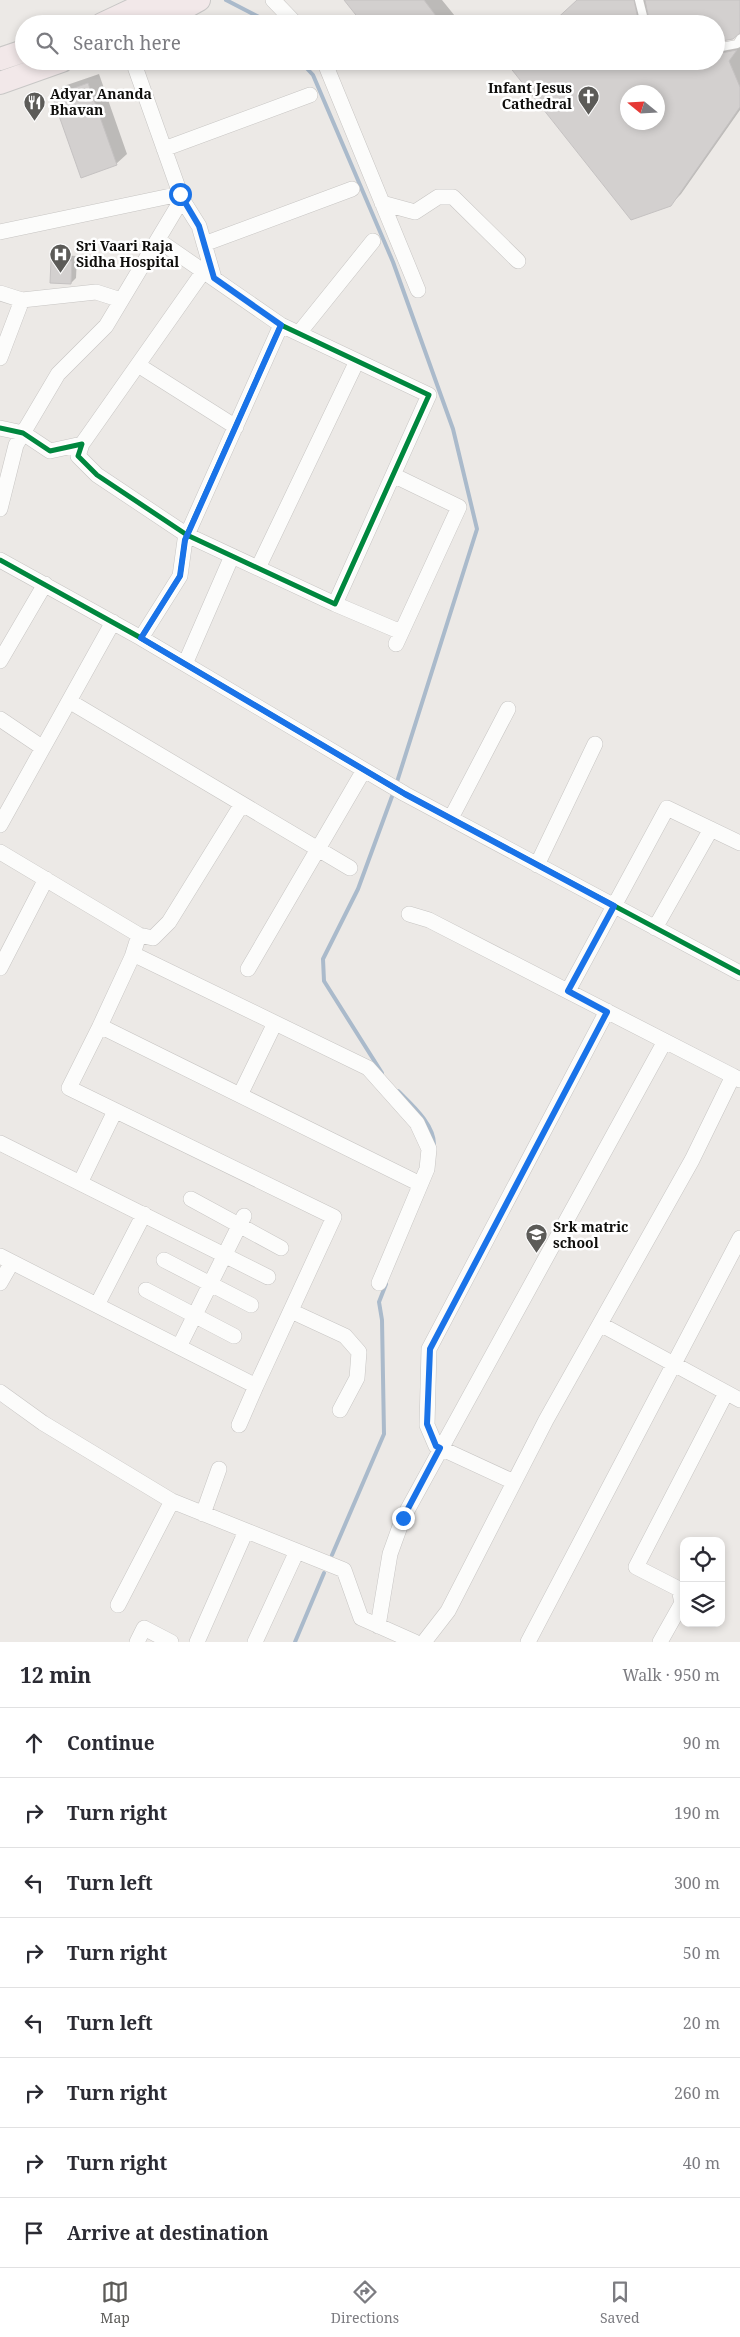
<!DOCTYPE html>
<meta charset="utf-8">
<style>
body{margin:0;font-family:"Noto Serif",serif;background:#f7f7f7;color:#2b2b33}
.controls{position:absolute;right:15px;bottom:15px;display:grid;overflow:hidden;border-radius:10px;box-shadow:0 2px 8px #0003}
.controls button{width:45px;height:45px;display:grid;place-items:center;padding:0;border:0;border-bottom:1px solid #e1e1e2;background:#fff;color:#2b2b33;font:25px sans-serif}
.compass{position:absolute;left:620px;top:85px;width:45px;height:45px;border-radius:50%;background:#fff;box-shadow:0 2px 8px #0003;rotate:288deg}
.stop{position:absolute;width:15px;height:15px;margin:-11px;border:4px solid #1a73e8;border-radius:50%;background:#fff}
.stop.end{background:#1a73e8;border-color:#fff;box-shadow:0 1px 5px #0008}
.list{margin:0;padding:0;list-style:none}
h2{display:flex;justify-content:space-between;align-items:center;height:65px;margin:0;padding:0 20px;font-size:21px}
h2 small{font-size:16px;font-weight:400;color:#7c7c81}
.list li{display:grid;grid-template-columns:32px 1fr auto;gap:15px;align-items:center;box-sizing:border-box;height:70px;padding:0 20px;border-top:1px solid #e1e1e2}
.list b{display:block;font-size:19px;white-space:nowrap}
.list em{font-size:16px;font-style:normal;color:#7c7c81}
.icon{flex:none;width:28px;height:28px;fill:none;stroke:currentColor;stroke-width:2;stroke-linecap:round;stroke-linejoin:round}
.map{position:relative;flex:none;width:740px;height:1642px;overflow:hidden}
.search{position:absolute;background:#fff;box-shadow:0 2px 8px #0003;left:15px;right:15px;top:15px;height:55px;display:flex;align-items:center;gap:12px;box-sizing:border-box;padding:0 18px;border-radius:28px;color:#7c7c81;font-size:19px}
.sheet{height:625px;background:#fff}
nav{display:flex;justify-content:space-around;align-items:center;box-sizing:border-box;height:70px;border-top:1px solid #e1e1e2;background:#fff;font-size:14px;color:#7c7c81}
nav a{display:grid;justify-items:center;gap:2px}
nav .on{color:#5c5b58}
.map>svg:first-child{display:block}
</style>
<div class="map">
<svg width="740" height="1642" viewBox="0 0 740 1642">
<rect width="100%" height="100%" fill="#ece9e6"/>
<path fill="#0003" fill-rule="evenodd" d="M346,0H442L459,21L456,24H365Z
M578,0H740V32L723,40L725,43L740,41V110L681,194L670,205L509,64L716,61V24H552ZM628,92H658V122H628Z
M394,61H411L400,69Z
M99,74L127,154L116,164L54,96L64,86Z
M57,255L77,256L76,278L71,283L52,260Z"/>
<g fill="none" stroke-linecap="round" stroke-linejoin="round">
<path stroke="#aabacb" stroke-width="4" d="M226,0L261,18L266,24
M300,61L313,75L393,262L453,429L477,529L396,785
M382,1073L324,981L323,959L358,889L394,791
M398,1091C412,1105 435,1125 434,1146
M332,1555L384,1434L382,1320L379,1302L386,1284
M295,1642L324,1573"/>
</g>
<path fill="#d3d0cf" stroke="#c5c2c2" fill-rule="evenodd" d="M344,0H424L442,24H363Z
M577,0H634L639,24H551Z
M645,0H740V33L733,39L716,42V24H650Z
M737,50L729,61L740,87V107L671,206L631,220L505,61H716V54ZM628,92H658V122H628Z
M88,83L117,165L81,178L52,96Z
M51,260L72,261L71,284L50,283Z"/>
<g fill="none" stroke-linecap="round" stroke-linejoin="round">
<defs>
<path id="service" d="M639,0L645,24
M716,48L737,44L740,39"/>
<path id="minor" d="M273,0L296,24
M324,61L418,290
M164,149L310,95
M182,199L199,226L214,278
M382,203L415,212L438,197H453L518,261
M0,232L180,194
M158,240L281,325
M204,244L352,189
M0,293L22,300L96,292L121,300
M299,333L373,241
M0,358L22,300
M138,365L236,427
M0,428L23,433L50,451L82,444L78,456L97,475L187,535L335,604L429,395L281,325L187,535L185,540L180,576L141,638
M82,444L203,272
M393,475L459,507L396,644
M0,509L16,445L58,374L106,326L182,199L133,61
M0,560L141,638L405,794L740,973
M258,568L357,361
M335,604L401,632
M0,661L45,584
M185,664L232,556
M69,701L350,868
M0,719L43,748
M451,818L508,709
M0,825L113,622
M0,852L139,935L132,957L100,1026L420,1184
M537,865L595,744
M409,914L429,920L733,1076
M655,928L711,829
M139,935L153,938L169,922L242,804
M133,954L368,1068L417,1123L429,1149L427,1169L379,1283
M0,968L46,879
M248,969L364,770
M568,991L667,808L740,843
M240,1095L275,1023
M0,1143L268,1277
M80,1183L115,1111
M191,1199L281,1248
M0,1256L256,1386L334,1217L69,1088L100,1026
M164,1260L251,1305
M0,1283L12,1262
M146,1290L234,1336
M97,1305L144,1214
M291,1311L345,1336L359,1352L357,1378L340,1410
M600,1324L740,1400
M179,1347L244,1216
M0,1392L43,1423L172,1501L344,1570L361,1618L415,1642
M239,1425L256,1386
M514,1482L436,1446L427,1425L429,1349L607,1011
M203,1514L219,1469
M118,1605L172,1501
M378,1626L390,1554L403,1518L665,1041
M137,1642L144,1628L171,1642
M197,1642L246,1531
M255,1642L297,1551
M424,1642L448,1611L546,1420L692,1160L733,1076L740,1080
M528,1642L740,1238
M660,1642L682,1603L679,1589L636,1567L726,1393"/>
<path id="primary" d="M141,18L175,0
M165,19L199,0
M102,24L153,0
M0,59L24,51
M0,83L62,61"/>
</defs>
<use href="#service" stroke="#c7c5c3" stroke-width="9"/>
<use href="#minor" stroke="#c7c5c3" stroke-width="16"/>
<use href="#primary" stroke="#c8c7c6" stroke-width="24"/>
<use href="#service" stroke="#fcfcfb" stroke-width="8"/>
<use href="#minor" stroke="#fcfcfb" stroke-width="15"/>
<use href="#primary" stroke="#f2e8e9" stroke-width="22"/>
<defs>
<path id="cycleway" d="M0,428L23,433L50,451L82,444L78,456L97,475L187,535L335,604L429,395L281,325L187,535L185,540L180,576L141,638
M0,560L141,638L405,794L740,973"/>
</defs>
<use href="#cycleway" stroke="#fff" stroke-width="8"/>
<use href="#cycleway" stroke="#00873e" stroke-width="5"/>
</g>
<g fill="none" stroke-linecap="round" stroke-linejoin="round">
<path stroke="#1a73e8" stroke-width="6" d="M180,194L199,226L214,278L281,325L185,540L180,576L141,638L405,794L614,906L568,991L607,1012L430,1349L427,1424L436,1446L440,1448L403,1518"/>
</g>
<defs>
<symbol id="church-pin" viewBox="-11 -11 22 30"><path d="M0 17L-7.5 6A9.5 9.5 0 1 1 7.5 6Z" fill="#5c5b58" stroke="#fff"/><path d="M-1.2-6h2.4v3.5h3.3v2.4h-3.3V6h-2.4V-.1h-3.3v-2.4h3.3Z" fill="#fff"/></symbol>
<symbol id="restaurant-pin" viewBox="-11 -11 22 30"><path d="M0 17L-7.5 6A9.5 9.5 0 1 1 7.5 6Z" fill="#5c5b58" stroke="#fff"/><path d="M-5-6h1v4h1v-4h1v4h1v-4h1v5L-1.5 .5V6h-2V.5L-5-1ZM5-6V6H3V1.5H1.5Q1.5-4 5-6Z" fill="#fff"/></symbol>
<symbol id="hospital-pin" viewBox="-11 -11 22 30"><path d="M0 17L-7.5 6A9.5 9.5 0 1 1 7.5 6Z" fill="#5c5b58" stroke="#fff"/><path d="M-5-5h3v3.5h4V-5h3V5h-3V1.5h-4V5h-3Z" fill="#fff"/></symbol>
<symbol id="school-pin" viewBox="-11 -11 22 30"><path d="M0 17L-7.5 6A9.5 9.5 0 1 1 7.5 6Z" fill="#5c5b58" stroke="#fff"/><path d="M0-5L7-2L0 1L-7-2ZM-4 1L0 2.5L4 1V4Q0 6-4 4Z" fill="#fff"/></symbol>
</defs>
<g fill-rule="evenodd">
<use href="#church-pin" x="576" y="84" width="25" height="34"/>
<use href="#restaurant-pin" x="22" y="90" width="25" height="34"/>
<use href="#hospital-pin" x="48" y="242" width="25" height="34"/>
<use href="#school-pin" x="524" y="1222" width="25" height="34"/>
</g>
<g text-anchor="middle" stroke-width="5" stroke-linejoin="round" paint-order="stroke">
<g font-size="14" font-weight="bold" fill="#0f0e0c" stroke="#fff" text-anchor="start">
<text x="572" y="93" text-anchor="end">Infant Jesus<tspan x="572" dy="16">Cathedral</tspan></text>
<text x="50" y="99">Adyar Ananda<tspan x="50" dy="16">Bhavan</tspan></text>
<text x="76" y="251">Sri Vaari Raja<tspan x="76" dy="16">Sidha Hospital</tspan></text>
<text x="553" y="1232">Srk matric<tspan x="553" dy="16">school</tspan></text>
</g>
</g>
</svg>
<div class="controls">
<button><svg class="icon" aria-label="locate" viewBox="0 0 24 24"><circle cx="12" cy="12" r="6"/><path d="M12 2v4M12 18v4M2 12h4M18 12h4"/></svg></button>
<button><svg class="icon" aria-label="layers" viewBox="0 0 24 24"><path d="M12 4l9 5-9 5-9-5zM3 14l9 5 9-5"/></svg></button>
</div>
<svg class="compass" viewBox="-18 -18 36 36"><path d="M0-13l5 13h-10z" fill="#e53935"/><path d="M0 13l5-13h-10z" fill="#7c7c81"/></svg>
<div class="stop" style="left:180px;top:194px"></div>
<div class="stop end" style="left:403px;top:1518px"></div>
<div class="search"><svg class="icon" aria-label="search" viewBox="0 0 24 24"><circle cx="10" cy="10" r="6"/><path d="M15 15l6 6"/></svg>Search here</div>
</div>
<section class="sheet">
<h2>12 min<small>Walk · 950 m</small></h2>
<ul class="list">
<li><svg class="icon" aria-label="ahead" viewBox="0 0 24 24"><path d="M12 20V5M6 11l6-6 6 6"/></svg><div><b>Continue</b></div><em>90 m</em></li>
<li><svg class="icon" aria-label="right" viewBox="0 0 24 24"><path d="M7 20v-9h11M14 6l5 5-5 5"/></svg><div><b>Turn right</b></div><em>190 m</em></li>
<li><svg class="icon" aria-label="left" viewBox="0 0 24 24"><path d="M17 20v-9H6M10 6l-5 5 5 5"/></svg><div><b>Turn left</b></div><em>300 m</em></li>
<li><svg class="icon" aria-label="right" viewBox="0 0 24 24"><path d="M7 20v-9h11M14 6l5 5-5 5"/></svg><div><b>Turn right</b></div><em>50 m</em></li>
<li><svg class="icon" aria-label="left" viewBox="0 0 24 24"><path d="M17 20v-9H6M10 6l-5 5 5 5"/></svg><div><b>Turn left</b></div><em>20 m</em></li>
<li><svg class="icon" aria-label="right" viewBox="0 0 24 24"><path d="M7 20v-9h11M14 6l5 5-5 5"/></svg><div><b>Turn right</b></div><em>260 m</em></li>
<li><svg class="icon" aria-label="right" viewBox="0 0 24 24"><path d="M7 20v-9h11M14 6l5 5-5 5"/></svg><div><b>Turn right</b></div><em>40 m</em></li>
<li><svg class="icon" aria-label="arrive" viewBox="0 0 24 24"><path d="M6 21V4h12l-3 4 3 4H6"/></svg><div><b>Arrive at destination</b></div></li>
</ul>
</section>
<nav>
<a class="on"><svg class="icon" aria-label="map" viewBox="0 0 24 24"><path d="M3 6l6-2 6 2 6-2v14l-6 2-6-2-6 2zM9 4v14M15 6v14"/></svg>Map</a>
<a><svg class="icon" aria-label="directions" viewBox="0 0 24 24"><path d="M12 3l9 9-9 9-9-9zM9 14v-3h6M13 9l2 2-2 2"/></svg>Directions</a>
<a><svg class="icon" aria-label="saved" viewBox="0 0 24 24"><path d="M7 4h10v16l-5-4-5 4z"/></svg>Saved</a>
</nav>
